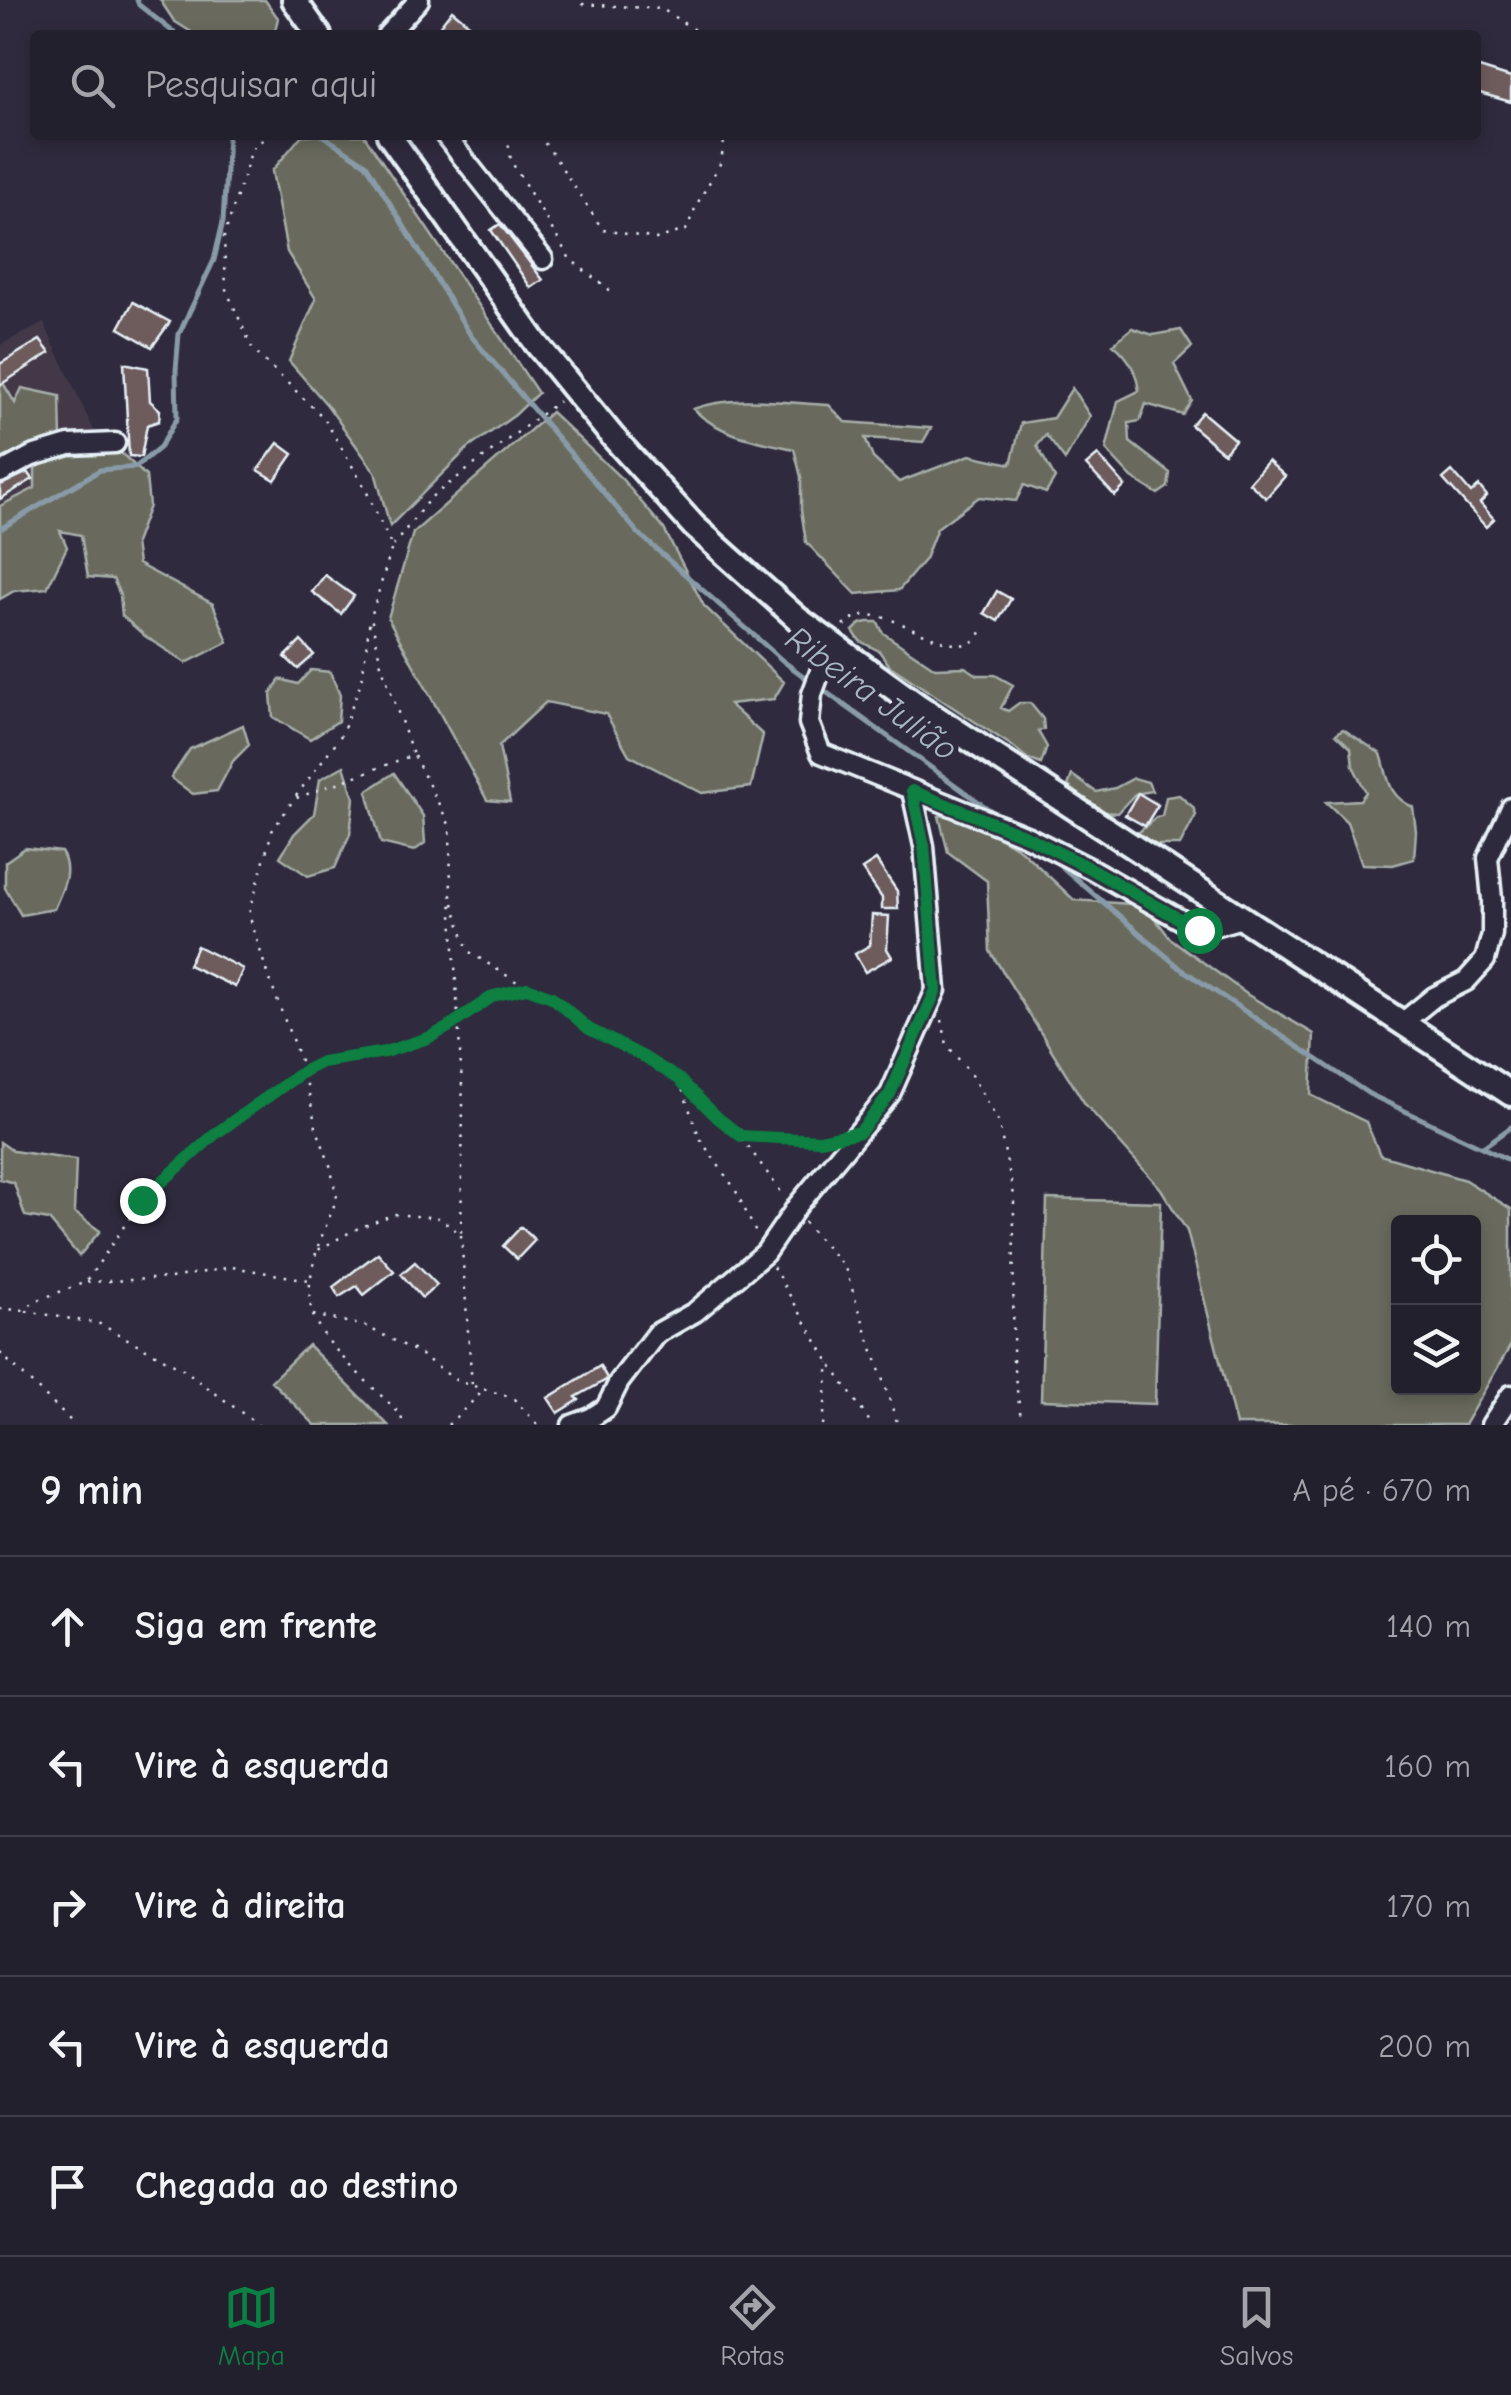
<!DOCTYPE html>
<html lang="pt">
<meta charset="utf-8">
<style>
body{margin:0;font-family:"Comic Neue",sans-serif;background:#2f2d3a;color:#f1f3f6}
.controls{position:absolute;right:30px;bottom:30px;display:grid;overflow:hidden;border-radius:10px;box-shadow:0 5px 15px #0003}
.controls button{width:90px;height:90px;display:grid;place-items:center;padding:0;border:0;border-bottom:2px solid #403e4a;background:#23202e;color:#f1f3f6;font:50px sans-serif}
.stop{position:absolute;width:30px;height:30px;margin:-22px;border:8px solid #0b8043;border-radius:50%;background:#fff}
.stop.end{background:#0b8043;border-color:#fff;box-shadow:0 2px 10px #0008}
.list{margin:0;padding:0;list-style:none}
h2{display:flex;justify-content:space-between;align-items:center;height:130px;margin:0;padding:0 40px;font-size:42px}
h2 small{font-size:32px;font-weight:400;color:#a3a3aa}
.list li{display:grid;grid-template-columns:65px 1fr auto;gap:30px;align-items:center;box-sizing:border-box;height:140px;padding:0 40px;border-top:2px solid #403e4a}
.list b{display:block;font-size:38px;white-space:nowrap}
.list em{font-size:32px;font-style:normal;color:#a3a3aa}
.icon{flex:none;width:55px;height:55px;fill:none;stroke:currentColor;stroke-width:2;stroke-linecap:round;stroke-linejoin:round}
.map{position:relative;flex:none;width:1511px;height:1425px;overflow:hidden}
.search{position:absolute;background:#23202e;box-shadow:0 5px 15px #0003;left:30px;right:30px;top:30px;height:110px;display:flex;align-items:center;gap:25px;box-sizing:border-box;padding:0 35px;border-radius:10px;color:#a3a3aa;font-size:38px}
.sheet{height:830px;background:#23202e}
nav{display:flex;justify-content:space-around;align-items:center;box-sizing:border-box;height:140px;border-top:2px solid #403e4a;background:#23202e;font-size:28px;color:#a3a3aa}
nav a{display:grid;justify-items:center;gap:5px}
nav .on{color:#0b8043}
.map>svg:first-child{display:block}
</style>
<div class="map">
<svg width="1511" height="1425" viewBox="0 0 1511 1425">
<rect width="100%" height="100%" fill="#2f2a3d"/>
<filter id="ink" filterUnits="userSpaceOnUse"><feTurbulence type="fractalNoise" baseFrequency=".01" numOctaves="2"/><feDisplacementMap in="SourceGraphic" scale="20" xChannelSelector="R" yChannelSelector="G"/><feConvolveMatrix kernelMatrix="1 2 1 2 8 2 1 2 1" color-interpolation-filters="sRGB"/></filter>
<g filter="url(#ink)">
<path fill="#423946" d="M44,323L105,454L0,517V345Z"/>
<path fill="#696b5d" stroke="#a8aeaa" stroke-width="2.5" fill-rule="evenodd" d="M160,0H265L278,18L274,35H196L174,21Z
M302,135H364L538,393L515,415L467,449L390,526L375,472L327,405L289,361L316,299L287,252L272,171Z
M1132,328L1153,335L1181,330L1192,347L1174,364L1192,401L1183,415L1146,404L1140,421L1129,423L1130,442L1170,473L1168,487L1158,494L1132,478L1106,450L1118,401L1139,391C1136,370 1129,357 1113,344Z
M3,383L15,403L22,388L60,396L61,441L37,445L0,459V386Z
M1072,388L1090,416L1065,460L1046,435L1037,446L1055,478L1046,493L1024,485L1016,501L979,497L937,528L925,559L899,590L856,594L806,542L801,510V477L794,449C757,441 721,436 693,409C735,394 785,403 829,405L845,422L931,428L923,442L865,438L873,458L899,482L970,455L1011,464L1021,423L1053,418Z
M551,412L622,479L664,529L704,606L784,682L774,699L729,704L763,735L751,787L702,793L629,755L606,714L546,702L499,746L510,802L487,800L388,618L413,533Z
M119,451L146,476L149,506L135,543L138,564L213,604L228,642L186,663L145,636L122,616L120,595L113,579L88,577L81,535L60,531L67,547L47,588L14,591L0,599V506L35,488V464L57,456Z
M868,622H878L883,633L935,668L965,667L978,675H995L1013,685L1001,708L1008,711L1019,703H1030L1043,719L1044,729L1038,731L1047,747L1041,764L1028,759L1012,746L890,666L879,651L860,641L853,631L860,624Z
M311,670L330,672L340,695L338,721L310,739L273,717L271,694L280,679L298,684Z
M243,725L249,745L233,761L217,791L193,794L171,778L190,749Z
M1343,729L1381,754C1389,779 1387,795 1413,807L1416,831L1414,859L1393,865L1362,864L1347,822L1326,802L1360,800L1366,792L1353,766L1351,748L1336,734Z
M344,766L354,798L350,834L335,868L308,876L280,857L294,834L314,814L320,779Z
M394,773L423,816L425,843L414,851L381,843L367,791Z
M1072,775L1096,792L1115,788L1134,778L1148,782L1152,791L1135,794L1117,813L1104,812L1068,786Z
M1179,795L1193,807L1196,815L1180,845H1153L1138,833L1156,817L1162,816L1166,797Z
M960,814L1021,850L1074,900L1145,905L1170,938L1248,995L1314,1034L1311,1095L1366,1122L1380,1155L1465,1180L1511,1209V1345L1464,1425H1236L1187,1231L1161,1189L1085,1104L990,951L987,881L948,852L939,816ZM1398,1222H1474V1388H1398Z
M25,848L61,852C73,871 62,890 54,909L21,915L5,888V862Z
M0,1142L13,1151L76,1160L74,1212L100,1231L79,1256L49,1220L25,1216L14,1183L0,1179Z
M1047,1199L1161,1202L1155,1404L1041,1400Z
M308,1345L388,1425H315L271,1381Z"/>
<g fill="none" stroke-linecap="round" stroke-linejoin="round">
<path stroke="#899ba8" stroke-width="5" d="M137,0L139,5L177,35
M322,135L366,164L471,336L638,533L783,661L810,681
M0,529L100,470L136,467L160,447L177,418L176,370L179,334L214,260L223,222L228,135
M819,687L1001,818
M1053,859L1180,968L1369,1094L1511,1161
M1483,1147L1511,1127"/>
</g>
<path fill="#6e5b5b" stroke="#e8f1f8" stroke-width="2.5" d="M452,10L469,24L460,35H446L438,28Z
M1476,67L1511,78V102L1476,92Z
M500,224L543,280L531,288L491,230Z
M133,302L170,322L152,347L119,328Z
M40,340L50,353L0,385V364Z
M124,363L148,368L150,401L160,410L159,421L147,425L141,457L129,456Z
M1202,412L1235,440L1224,453L1191,425Z
M278,443L293,454L275,480L258,470Z
M1098,455L1125,486L1115,496L1086,465Z
M1268,461L1285,476L1266,498L1249,483Z
M1452,471L1471,493L1479,486L1487,496L1480,503L1494,519L1486,527L1443,479Z
M28,472L33,479L0,499V485Z
M325,575L354,596L341,614L312,592Z
M997,591L1011,599L998,621L984,613Z
M301,641L314,655L298,669L285,657Z
M1138,793L1158,805L1145,826L1125,815Z
M876,860L897,891L898,909H882V898L862,869Z
M872,915L889,916L887,949L892,957L865,972L855,954L870,945Z
M197,946L243,969L235,987L188,965Z
M521,1227L535,1240L517,1259L503,1246Z
M378,1253L394,1271L364,1295L357,1286L339,1297L333,1287Z
M415,1262L437,1285L422,1298L401,1274Z
M600,1366L607,1378L606,1380L576,1397L579,1400L558,1413L548,1398Z"/>
<g fill="none" stroke-linecap="round" stroke-linejoin="round">
<defs>
<path id="minor" d="M387,35L419,0
M445,135L543,259
M0,473L32,456L69,445L115,443
M831,642L812,694L809,723L821,753L1026,836L1091,869L1199,930L1242,918
M1402,1023L1434,997L1466,981L1485,960L1492,934V899L1488,858L1511,808
M572,1425L591,1418L606,1408L619,1382L656,1334L695,1312L765,1253L798,1205L890,1094L936,990L924,846L912,791
M1491,1425L1511,1395"/>
<path id="major" d="M294,0L319,35
M389,135L536,343L612,436L694,526L798,619L917,705L1511,1094"/>
</defs>
<use href="#minor" stroke="#e8f1f8" stroke-width="25"/>
<use href="#major" stroke="#e8f1f8" stroke-width="30"/>
<path stroke="#e8f1f8" stroke-width="2.5" stroke-dasharray="2.5 8" stroke-linecap="butt" d="M582,4L662,9L702,35
M507,135L511,161L570,259L613,293
M538,135L550,150L603,230L656,239L686,230L697,204L721,162L725,135
M393,546L430,498L559,401
M844,626C874,592 933,651 967,644C975,642 980,634 984,628
M414,756L450,826L451,897L463,1103L461,1234L439,1218L394,1214L354,1230L316,1251L337,1198L330,1165L316,1127L304,1071L322,1062L385,1052L428,1037L447,1028L493,996L527,988L552,997L589,1029L642,1056L679,1079L718,1118L741,1136L820,1140L834,1138
M296,796L342,734L362,679L370,619
M453,903L468,951L525,987
M942,1020L947,1045L970,1073L998,1121L1014,1195L1013,1363L1022,1425
M679,1080L700,1139L735,1189L756,1233
M742,1138L784,1196
M804,1222L845,1268L898,1425
M461,1235L472,1386
M316,1253C311,1273 306,1294 313,1315C323,1345 377,1390 401,1415L403,1425
M773,1267L829,1362L872,1425
M87,1282L171,1278L232,1267L309,1280
M0,1309L22,1310L38,1300L86,1282L142,1200L215,1135L304,1071L268,976L249,914L272,831L294,799L413,755L381,664L371,617L392,547L364,486L324,418L253,350L226,289L224,237L252,149L268,135
M26,1311L100,1324L183,1369L258,1425
M313,1315L365,1326L417,1352L457,1381L513,1398L538,1425
M0,1353L75,1425
M448,1425L483,1391
M823,1425L829,1362"/>
<use href="#minor" stroke="#2f2a3d" stroke-width="18"/>
<use href="#major" stroke="#2f2a3d" stroke-width="22"/>
</g>
</g>
<g fill="none" stroke-linecap="round" stroke-linejoin="round" filter="url(#ink)">
<path stroke="#0b8043" stroke-width="12" d="M142,1200L215,1134L304,1071L322,1062L385,1052L428,1038L447,1028L493,996L527,988L552,997L589,1029L642,1056L679,1079L718,1118L741,1136L820,1140L860,1132L890,1094L936,990L924,846L912,791L1026,836L1091,869L1199,930"/>
</g>
<g text-anchor="middle" stroke-width="10" stroke-linejoin="round" paint-order="stroke">
<g font-size="35" font-style="italic" fill="#a8b8c3" stroke="#2f2a3d">
<text transform="translate(872 693) rotate(36)" y="12">Ribeira Julião</text>
</g>
</g>
</svg>
<div class="controls">
<button><svg class="icon" aria-label="locate" viewBox="0 0 24 24"><circle cx="12" cy="12" r="6"/><path d="M12 2v4M12 18v4M2 12h4M18 12h4"/></svg></button>
<button><svg class="icon" aria-label="layers" viewBox="0 0 24 24"><path d="M12 4l9 5-9 5-9-5zM3 14l9 5 9-5"/></svg></button>
</div>
<div class="stop" style="left:1199px;top:930px"></div>
<div class="stop end" style="left:142px;top:1200px"></div>
<div class="search"><svg class="icon" aria-label="search" viewBox="0 0 24 24"><circle cx="10" cy="10" r="6"/><path d="M15 15l6 6"/></svg>Pesquisar aqui</div>
</div>
<section class="sheet">
<h2>9 min<small>A pé · 670 m</small></h2>
<ul class="list">
<li><svg class="icon" aria-label="ahead" viewBox="0 0 24 24"><path d="M12 20V5M6 11l6-6 6 6"/></svg><div><b>Siga em frente</b></div><em>140 m</em></li>
<li><svg class="icon" aria-label="left" viewBox="0 0 24 24"><path d="M17 20v-9H6M10 6l-5 5 5 5"/></svg><div><b>Vire à esquerda</b></div><em>160 m</em></li>
<li><svg class="icon" aria-label="right" viewBox="0 0 24 24"><path d="M7 20v-9h11M14 6l5 5-5 5"/></svg><div><b>Vire à direita</b></div><em>170 m</em></li>
<li><svg class="icon" aria-label="left" viewBox="0 0 24 24"><path d="M17 20v-9H6M10 6l-5 5 5 5"/></svg><div><b>Vire à esquerda</b></div><em>200 m</em></li>
<li><svg class="icon" aria-label="arrive" viewBox="0 0 24 24"><path d="M6 21V4h12l-3 4 3 4H6"/></svg><div><b>Chegada ao destino</b></div></li>
</ul>
</section>
<nav>
<a class="on"><svg class="icon" aria-label="map" viewBox="0 0 24 24"><path d="M3 6l6-2 6 2 6-2v14l-6 2-6-2-6 2zM9 4v14M15 6v14"/></svg>Mapa</a>
<a><svg class="icon" aria-label="directions" viewBox="0 0 24 24"><path d="M12 3l9 9-9 9-9-9zM9 14v-3h6M13 9l2 2-2 2"/></svg>Rotas</a>
<a><svg class="icon" aria-label="saved" viewBox="0 0 24 24"><path d="M7 4h10v16l-5-4-5 4z"/></svg>Salvos</a>
</nav>
